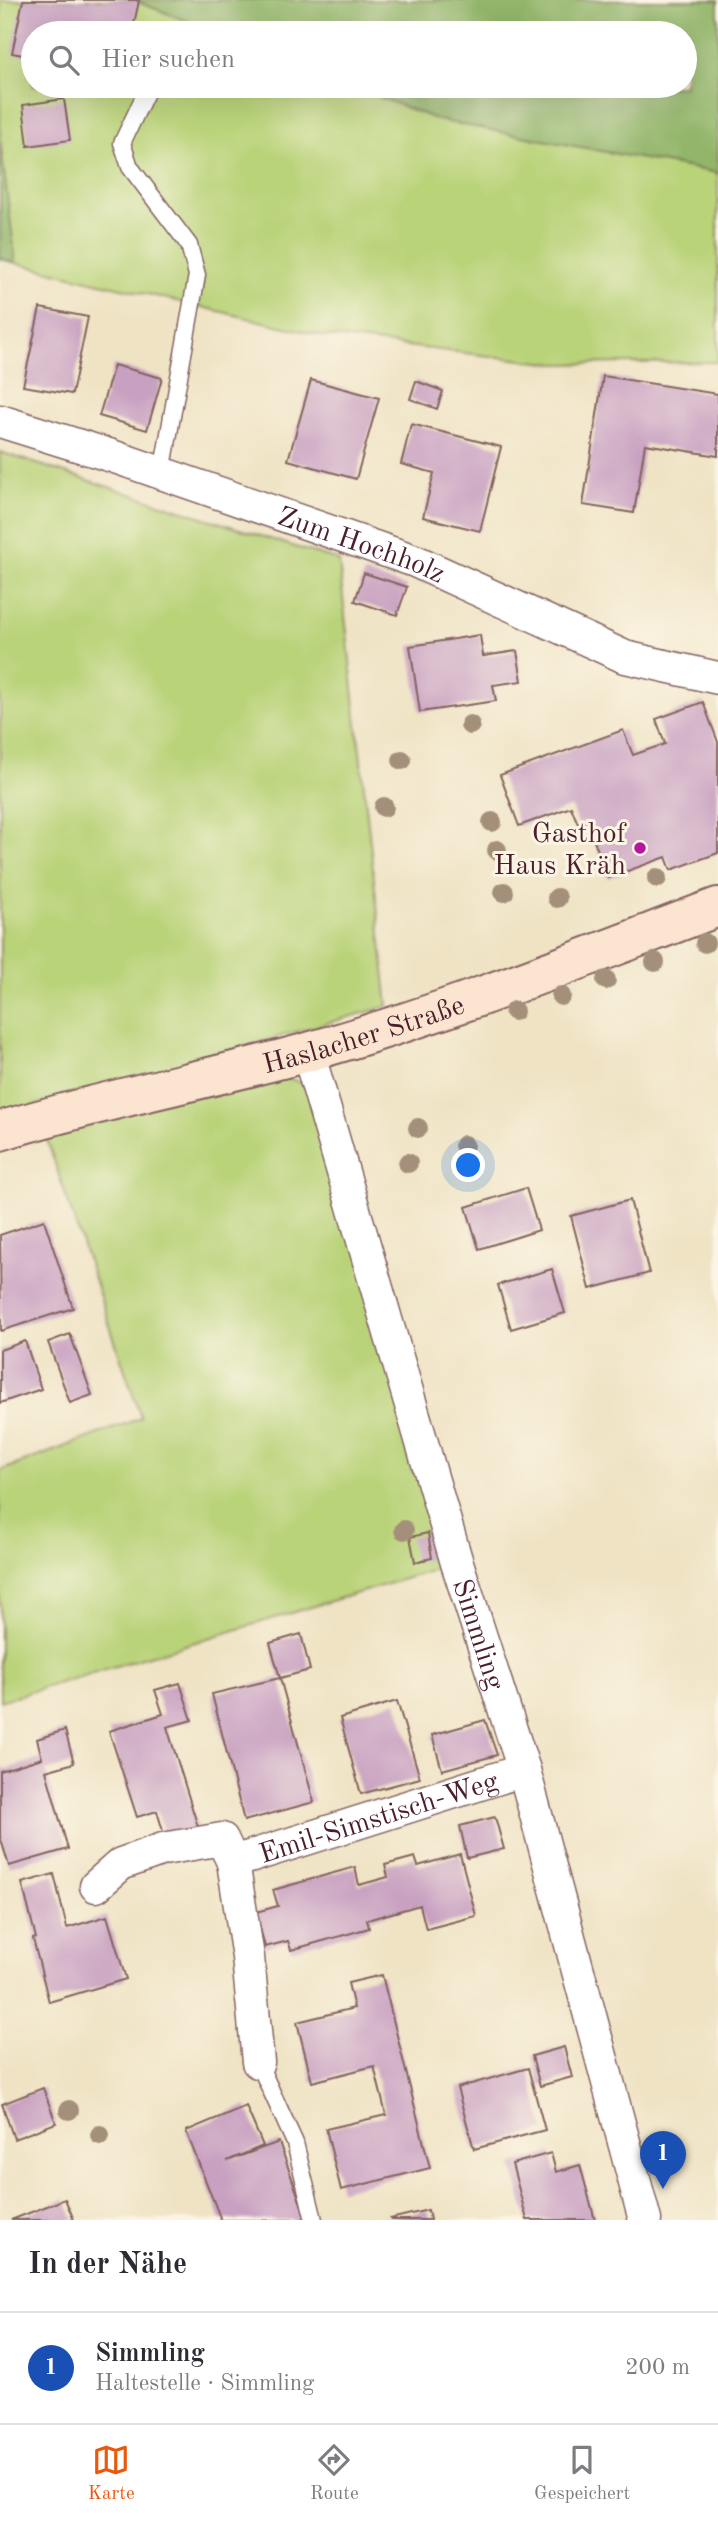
<!DOCTYPE html>
<html lang="de">
<meta charset="utf-8">
<style>
body{margin:0;font-family:"Old Standard TT",serif;background:#f2f2f3;color:#2b2b33}
.you{position:absolute;left:469px;top:1166px;width:24px;height:24px;margin:-18px;border:5px solid #fff;border-radius:50%;background:#1a73e8;box-shadow:0 0 0 10px #1a73e833}
.badge{display:grid;place-items:center;width:46px;height:46px;border-radius:50%;background:#ea580c;color:#fff;font-size:23px;font-weight:700}
.pin{position:absolute;translate:-50% -58px;filter:drop-shadow(0 2px 4px #0008)}
.pin::after{content:'';position:absolute;top:37px;width:24px;height:21px;background:inherit;clip-path:polygon(0 0,100% 0,50% 100%)}
.list{margin:0;padding:0;list-style:none}
h2{display:flex;justify-content:space-between;align-items:center;height:91px;margin:0;padding:0 28px;font-size:30px}
h2 small{font-size:23px;font-weight:400;color:#7c7c81}
.list li{display:grid;grid-template-columns:46px 1fr auto;gap:21px;align-items:center;box-sizing:border-box;height:112px;padding:0 28px;border-top:2px solid #e1e1e2}
.list b{display:block;font-size:26px;white-space:nowrap}
.list p{margin:0;font-size:23px;white-space:nowrap;color:#7c7c81}
.list em{font-size:23px;font-style:normal;color:#7c7c81}
.icon{flex:none;width:38px;height:38px;fill:none;stroke:currentColor;stroke-width:2;stroke-linecap:round;stroke-linejoin:round}
.map{position:relative;flex:none;width:718px;height:2220px;overflow:hidden}
.search{position:absolute;background:#fff;box-shadow:0 7px 28px #0002;left:21px;right:21px;top:21px;height:77px;display:flex;align-items:center;gap:18px;box-sizing:border-box;padding:0 24px;border-radius:38px;color:#7c7c81;font-size:26px}
.sheet{height:203px;background:#fff}
nav{display:flex;justify-content:space-around;align-items:center;box-sizing:border-box;height:98px;border-top:2px solid #e1e1e2;background:#fff;font-size:19px;color:#7c7c81}
nav a{display:grid;justify-items:center;gap:4px}
nav .on{color:#ea580c}
.map>svg:first-child{display:block}
</style>
<div class="map">
<svg width="718" height="2220" viewBox="0 0 718 2220">
<rect width="100%" height="100%" fill="#fcf5e5"/>
<filter id="ink" filterUnits="userSpaceOnUse"><feTurbulence type="fractalNoise" baseFrequency=".0143" numOctaves="2"/><feDisplacementMap in="SourceGraphic" scale="14" xChannelSelector="R" yChannelSelector="G"/><feConvolveMatrix kernelMatrix="1 2 1 2 8 2 1 2 1" color-interpolation-filters="sRGB"/></filter>
<filter id="wash" filterUnits="userSpaceOnUse"><feTurbulence type="fractalNoise" baseFrequency=".00686" numOctaves="4" result="noise"/><feDisplacementMap in="SourceGraphic" scale="28" xChannelSelector="R" yChannelSelector="G"/><feGaussianBlur stdDeviation="1.57" result="paint"/><feColorMatrix in="noise" values="0 0 0 0 0 0 0 0 0 0 0 0 0 0 0 0 0 1.4 0 .05"/><feComposite in="paint" operator="in"/></filter>
<g filter="url(#wash)">
<rect width="100%" height="100%" fill="#efe3c4"/>
<path fill="#b9d379" stroke="#827952" stroke-width="2" d="M1,0H133L218,33H33V86H351L438,120L718,173V362L556,364L323,336L16,263L0,141Z
M0,452L339,561L388,1006L0,1115Z
M277,1074L307,1085L457,1563L0,1701V1471L141,1418L44,1131Z"/>
<path fill="#92b569" stroke="#6e6a4a" stroke-width="2" d="M133,0H718V173L438,120L351,86H685V33H218Z
M0,141L16,263L0,259Z"/>
<g id="blocks">
<path fill="#c8a0c1" d="M23,0H136L139,1L132,33H33V57L12,53Z
M64,99L70,140L28,146L23,105Z
M40,308L88,317L72,394L23,386Z
M114,365L162,378L147,430L99,416Z
M603,376L718,394V456L645,444L634,513L583,505Z
M311,380L379,398L356,479L288,460Z
M416,381L443,391L437,409L410,399Z
M411,424L501,447L480,531L423,517L434,473L401,464Z
M364,573L407,587L397,615L355,601Z
M480,635L483,656L517,651L522,681L493,685L496,701L420,712L410,646Z
M703,702L718,742V853L671,870L666,857L608,878L587,821L578,824L571,807L519,826L500,775L623,730L633,755L665,744L656,719Z
M526,1188L539,1230L479,1249L466,1207Z
M630,1200L649,1273L590,1289L571,1216Z
M44,1220L73,1308L1,1331L0,1235Z
M552,1269L565,1313L511,1329L498,1285Z
M70,1334L92,1395L70,1403L48,1342Z
M25,1341L41,1389L0,1403V1350Z
M428,1533L432,1558L415,1562L410,1537Z
M301,1634L310,1670L280,1678L270,1643Z
M280,1678L314,1802L244,1821L212,1694Z
M180,1683L192,1720L167,1727L198,1827L165,1838L157,1811L137,1817L109,1731L163,1714L155,1690Z
M397,1701L420,1778L361,1794L340,1718Z
M485,1720L497,1755L442,1770L432,1735Z
M65,1730L74,1763L46,1771L68,1849L9,1866L0,1836V1771L42,1758L37,1739Z
M495,1817L504,1849L467,1858L460,1826Z
M460,1854L476,1916L426,1929L420,1905L367,1920L369,1928L291,1950L288,1941L265,1947L256,1912L278,1906L273,1890L355,1867L359,1885L388,1877L385,1865L415,1857L418,1866Z
M54,1874L67,1928L107,1916L126,1979L49,2002L33,1939L36,1938L22,1883Z
M382,1975L430,2168L341,2190L326,2129L386,2115L374,2066L312,2082L297,2022L354,2008L348,1983Z
M564,2047L572,2077L540,2086L532,2056Z
M528,2068L545,2130L474,2149L457,2088Z
M43,2088L56,2123L14,2139L2,2104Z
M246,2106L263,2146L227,2161L279,2142L306,2218L299,2220H221L186,2131Z
M551,2153L556,2172L580,2165L595,2220H527L512,2164Z
M65,2199L74,2220H11Z
M428,2210L430,2220H391L390,2219Z"/>
</g>
</g>
<g filter="url(#ink)">
<use href="#blocks" fill-opacity="0" stroke="#846461" stroke-width="2"/>
<g fill="none" stroke-linecap="round" stroke-linejoin="round">
<defs>
<path id="lane" d="M149,86L122,143L130,167L189,245L197,275L162,473
M258,2062L295,2143L314,2220"/>
<g id="street">
<path id="s1" d="M0,421L112,456L415,561L625,657L718,678"/>
<path id="s2" d="M308,1052L457,1563L524,1770L645,2220"/>
<path d="M96,1886L121,1864L163,1849L222,1839L233,1862"/>
<path id="s3" d="M258,2062L248,1957L233,1862L524,1770"/>
</g>
<g id="secondary">
<path id="s4" d="M0,1131C101,1100 206,1080 308,1052C447,1013 583,958 718,907"/>
</g>
</defs>
<use href="#lane" stroke="#846461" stroke-width="19"/>
<use href="#street" stroke="#846461" stroke-width="35"/>
<use href="#secondary" stroke="#846461" stroke-width="42"/>
<use href="#lane" stroke="#fff" stroke-width="16"/>
<use href="#street" stroke="#fff" stroke-width="32"/>
<use href="#secondary" stroke="#fce5d0" stroke-width="38"/>
</g>
<g fill="#a4907a">
<circle cx="470" cy="725" r="10"/>
<circle cx="402" cy="760" r="10"/>
<circle cx="384" cy="807" r="10"/>
<circle cx="492" cy="822" r="10"/>
<circle cx="497" cy="850" r="10"/>
<circle cx="657" cy="878" r="10"/>
<circle cx="504" cy="892" r="10"/>
<circle cx="557" cy="898" r="10"/>
<circle cx="705" cy="943" r="10"/>
<circle cx="655" cy="962" r="10"/>
<circle cx="606" cy="980" r="10"/>
<circle cx="561" cy="996" r="10"/>
<circle cx="514" cy="1011" r="10"/>
<circle cx="418" cy="1128" r="10"/>
<circle cx="464" cy="1145" r="10"/>
<circle cx="408" cy="1163" r="10"/>
<circle cx="404" cy="1530" r="10"/>
<circle cx="69" cy="2110" r="10"/>
<circle cx="100" cy="2135" r="10"/>
</g>
</g>
<circle fill="#b5179e" stroke="#fcf5e5" stroke-width="2.5" cx="640" cy="848" r="7"/>
<g text-anchor="middle" stroke-width="6" stroke-linejoin="round" paint-order="stroke">
<g font-size="28" fill="#4a1f2b" stroke="#fcf5e5">
<text dy="10" stroke="none"><textPath href="#s1" startOffset="382">Zum Hochholz</textPath></text>
<text dy="10" stroke="none"><textPath href="#s4" startOffset="376">Haslacher Straße</textPath></text>
<text dy="10" stroke="none"><textPath href="#s2" startOffset="607">Simmling</textPath></text>
<text dy="10" stroke="none"><textPath href="#s3" startOffset="354">Emil-Simstisch-Weg</textPath></text>
</g>
<g font-size="28" fill="#4a1f2b" stroke="#fcf5e5" text-anchor="end">
<text x="626" y="842">Gasthof<tspan x="626" dy="32">Haus Kräh</tspan></text>
</g>
</g>
</svg>
<div class="you"></div>
<div class="pin badge" style="left:663px;top:2189px;background:#1a4fb4">1</div>
<div class="search"><svg class="icon" aria-label="search" viewBox="0 0 24 24"><circle cx="10" cy="10" r="6"/><path d="M15 15l6 6"/></svg>Hier suchen</div>
</div>
<section class="sheet">
<h2>In der Nähe<small></small></h2>
<ul class="list">
<li><span class="badge" style="background:#1a4fb4">1</span><div><b>Simmling</b><p>Haltestelle · Simmling</p></div><em>200 m</em></li>
</ul>
</section>
<nav>
<a class="on"><svg class="icon" aria-label="map" viewBox="0 0 24 24"><path d="M3 6l6-2 6 2 6-2v14l-6 2-6-2-6 2zM9 4v14M15 6v14"/></svg>Karte</a>
<a><svg class="icon" aria-label="directions" viewBox="0 0 24 24"><path d="M12 3l9 9-9 9-9-9zM9 14v-3h6M13 9l2 2-2 2"/></svg>Route</a>
<a><svg class="icon" aria-label="saved" viewBox="0 0 24 24"><path d="M7 4h10v16l-5-4-5 4z"/></svg>Gespeichert</a>
</nav>
